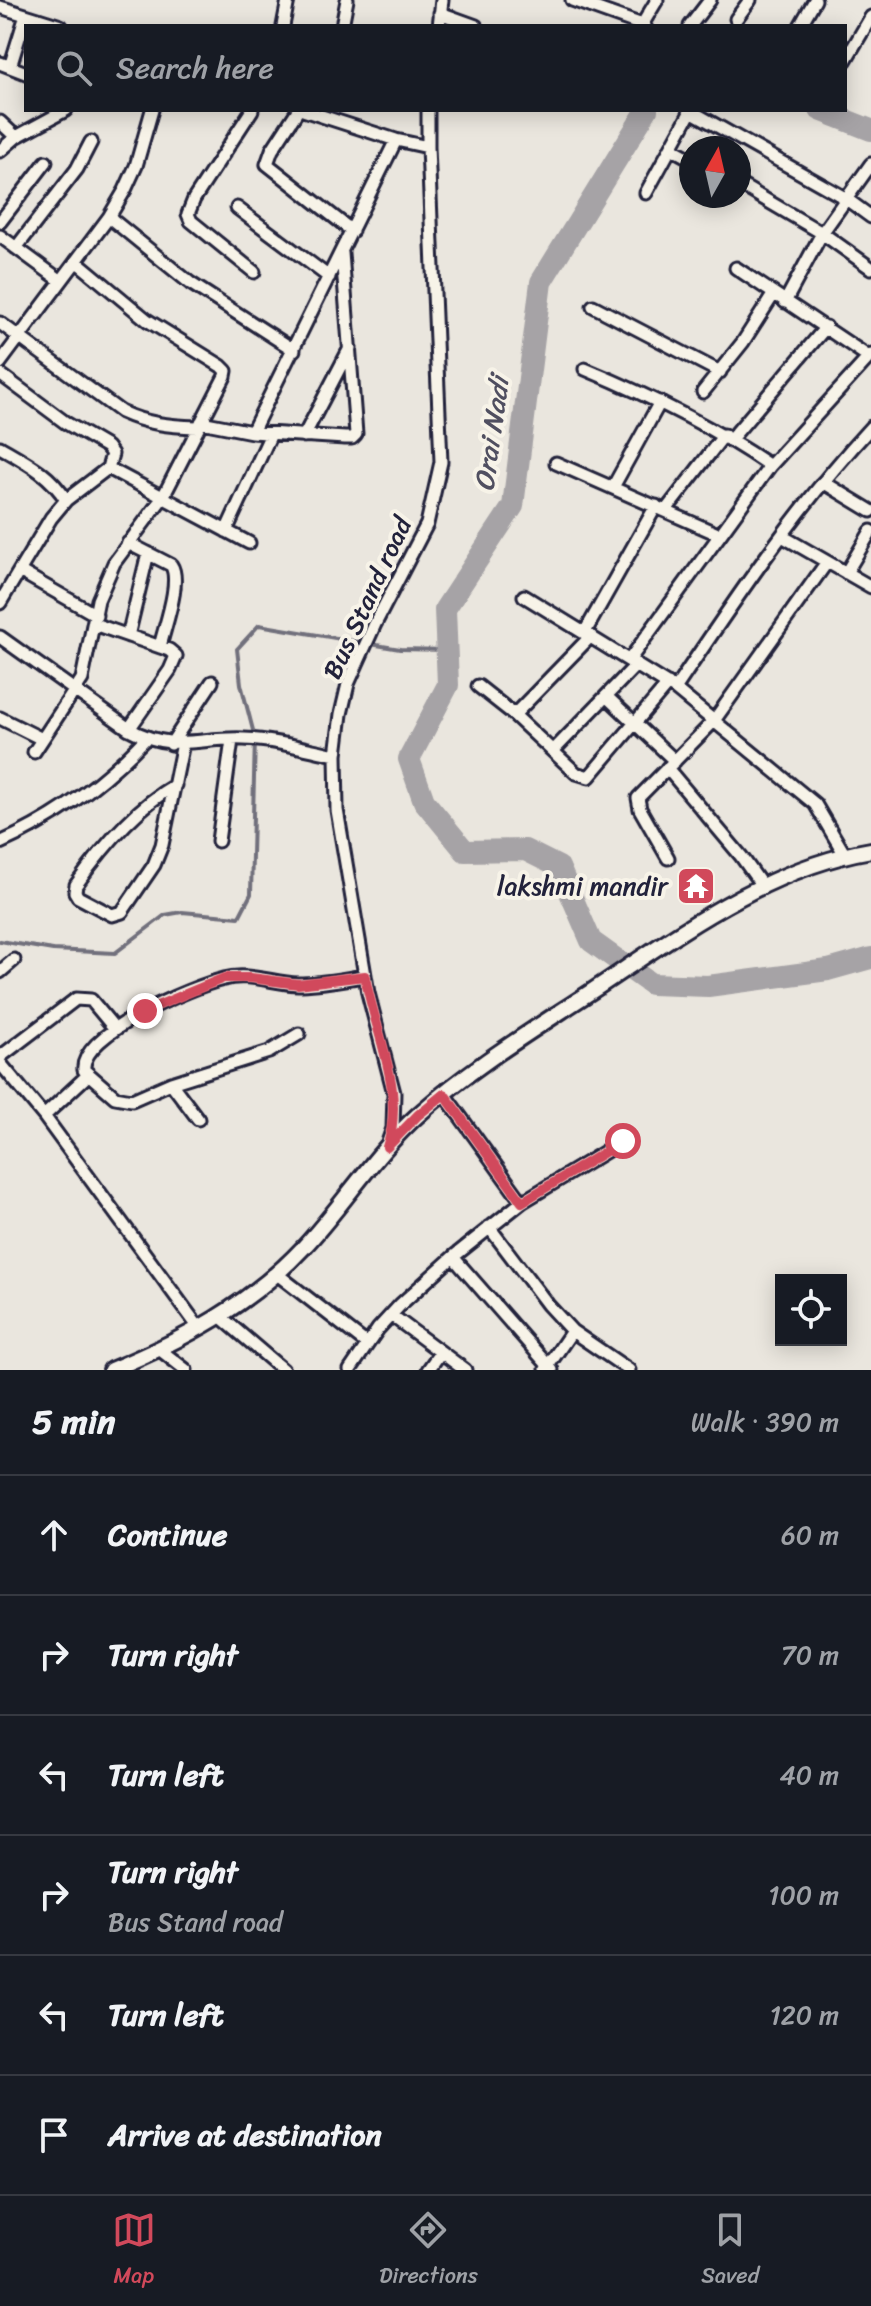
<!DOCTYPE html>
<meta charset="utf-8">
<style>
body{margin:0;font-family:Sriracha,sans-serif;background:#242831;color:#f1f3f6}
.controls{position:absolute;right:24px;bottom:24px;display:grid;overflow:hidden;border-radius:0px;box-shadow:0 4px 20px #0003}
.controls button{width:72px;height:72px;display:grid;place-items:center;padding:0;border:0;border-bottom:2px solid #363941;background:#171b24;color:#f1f3f6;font:40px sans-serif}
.compass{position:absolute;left:679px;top:136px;width:72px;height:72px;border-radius:50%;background:#171b24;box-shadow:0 4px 20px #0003;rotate:8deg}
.stop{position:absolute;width:24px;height:24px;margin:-18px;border:6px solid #d1495b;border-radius:50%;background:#fff}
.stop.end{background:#d1495b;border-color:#fff;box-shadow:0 2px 8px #0008}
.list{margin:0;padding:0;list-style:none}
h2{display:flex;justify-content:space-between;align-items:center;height:104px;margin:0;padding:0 32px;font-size:34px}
h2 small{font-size:26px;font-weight:400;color:#9ea1a6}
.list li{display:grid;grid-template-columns:52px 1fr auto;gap:24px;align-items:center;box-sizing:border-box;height:120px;padding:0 32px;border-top:2px solid #363941}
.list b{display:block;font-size:30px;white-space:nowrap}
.list p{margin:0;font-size:26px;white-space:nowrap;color:#9ea1a6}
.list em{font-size:26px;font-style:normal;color:#9ea1a6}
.icon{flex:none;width:44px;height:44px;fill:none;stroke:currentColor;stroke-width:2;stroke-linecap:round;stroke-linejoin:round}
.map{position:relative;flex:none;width:871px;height:1370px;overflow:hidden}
.search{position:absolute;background:#171b24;box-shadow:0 4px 20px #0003;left:24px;right:24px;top:24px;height:88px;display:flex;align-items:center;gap:20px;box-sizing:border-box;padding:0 28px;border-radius:0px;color:#9ea1a6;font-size:30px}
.sheet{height:824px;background:#171b24}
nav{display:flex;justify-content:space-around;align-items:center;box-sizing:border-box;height:112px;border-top:2px solid #363941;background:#171b24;font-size:22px;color:#9ea1a6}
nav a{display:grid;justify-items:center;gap:4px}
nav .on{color:#d1495b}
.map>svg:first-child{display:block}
</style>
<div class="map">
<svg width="871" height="1370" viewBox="0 0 871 1370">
<rect width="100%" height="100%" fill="#eae6de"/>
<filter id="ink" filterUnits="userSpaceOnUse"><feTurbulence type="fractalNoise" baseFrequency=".0125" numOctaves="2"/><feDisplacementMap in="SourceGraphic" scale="16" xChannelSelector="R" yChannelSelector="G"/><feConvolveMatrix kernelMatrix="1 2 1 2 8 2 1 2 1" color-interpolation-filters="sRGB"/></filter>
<g filter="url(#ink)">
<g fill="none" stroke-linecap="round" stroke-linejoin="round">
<path stroke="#716f7b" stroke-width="4" d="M0,941L53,950L115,953L165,915L182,912L239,917L251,894L255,738L241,684L237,649L259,625L400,649L447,650"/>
<path stroke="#a6a3a6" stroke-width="22" d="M647,110L541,282L513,506L445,609L448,685L409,759L424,801L465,851L525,850L559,867L591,941L651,984L708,986L828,970L871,958
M820,110L871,130"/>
</g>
<path fill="#b8b6b5" stroke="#22223b" stroke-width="2" d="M699,872L710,893L695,901L682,880Z"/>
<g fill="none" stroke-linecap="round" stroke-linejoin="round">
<defs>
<path id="minor" d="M572,0L645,26
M0,7L61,26
M440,13L476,26
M736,19L750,0
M642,25L657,0
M283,26L288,0
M342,26L347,0
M439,26L442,0
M690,26L710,0
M800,26L815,0
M845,61L871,17
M0,63L26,73
M10,67L26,15
M252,110L194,199L188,214L191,221L254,272
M298,110L272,150L267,164L352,231
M303,110L396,140L428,147
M689,110L845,198L871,217
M0,122L16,137
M671,148L691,159
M0,151L16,137L66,110
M739,184L822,233L871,268
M646,193L691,111
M237,208L329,277
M109,217L190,283L294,350
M0,222L46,162
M0,236L60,280
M16,248L77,169L91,142
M736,268L869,357
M785,302L822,233L871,164
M593,306L720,372
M0,323L121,412C147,424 169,426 197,427
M0,363L109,217L125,190L136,166L152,110
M585,369C650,396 712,426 770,466
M0,374L66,423L107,447L112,454L108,468L66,500L51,518L0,603
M703,392L743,342L773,295
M201,422L252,432L345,438H352L356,434L342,253
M252,432L396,140
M304,436L350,348
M731,439L826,327
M0,447C26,462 50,474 66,500
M556,463L720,535
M108,468L249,543
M823,482L871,511
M613,487L660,402
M666,510L724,435
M226,531L271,434
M782,536L871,587
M128,543L171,565C182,581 164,628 160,647
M21,572L96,615
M846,573L871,531
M524,596L675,689L815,804L845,855
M94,624L169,650L176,656L170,670L129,729
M585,632L656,506
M128,636L148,553
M0,637L129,729C174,753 198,737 244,739C275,740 306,749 336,755
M630,659L770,466L871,355
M478,686L511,712L576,773L589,777L668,684
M675,689C736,598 797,507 871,427
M606,696L675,761
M514,715L591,636
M0,718L42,739
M171,744L212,682
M553,751L637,664
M34,752L82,679L98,600L114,563L163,497L225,376L226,371L221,366L147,320L76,261
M667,768L741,856L763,887
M175,785C135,808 102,848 76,885L75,892L78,897L112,915L122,912L154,865L162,845L183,743
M218,841L232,740
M0,843C56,818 104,783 146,738
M668,858L640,809L638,798L713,722L827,562
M0,972L14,960
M299,1034L269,1052L171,1083L132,1100L115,1097L84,1070C79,1034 193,986 224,979C247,972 273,983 298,984C320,984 343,979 365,976
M0,1057L76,999L91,1000L115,1029
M0,1063L44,1116L199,1328
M171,1083L198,1119
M444,1094L522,1202
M44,1116L88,1075
M387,1145L393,1128L394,1093L368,993L337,810L336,755L341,714L348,684L375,624L427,524L441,462L428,147V110
M489,1227L548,1305L572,1331L629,1370
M453,1257L552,1370
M277,1274L367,1344
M391,1315L465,1370
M221,1317L283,1370
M159,1349L186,1370
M546,1369L572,1331
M350,1370L378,1329L401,1304L453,1257L522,1202L623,1141
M428,1370L440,1353"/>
<path id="tertiary" d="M111,1370C183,1340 250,1305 304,1247C344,1204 375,1153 419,1114C472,1067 533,1030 592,991C678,934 766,868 871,850"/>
</defs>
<use href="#minor" stroke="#22223b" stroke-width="17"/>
<use href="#tertiary" stroke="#22223b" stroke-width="20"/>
<use href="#minor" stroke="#f7f3e8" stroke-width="11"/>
<use href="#tertiary" stroke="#f7f3e8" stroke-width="14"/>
</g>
</g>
<g fill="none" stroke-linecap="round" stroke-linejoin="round" filter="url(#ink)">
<path stroke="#d1495b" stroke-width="10" d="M145,1011L224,978H251L298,984L365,976C375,1033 406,1090 387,1147L418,1115L444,1094L522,1202L623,1141"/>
</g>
<defs>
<symbol id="temple-square" viewBox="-11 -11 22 22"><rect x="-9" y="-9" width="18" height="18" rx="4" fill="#d1495b" stroke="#f7f3e8"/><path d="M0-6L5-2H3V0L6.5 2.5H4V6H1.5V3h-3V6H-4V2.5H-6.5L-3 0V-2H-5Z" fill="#fff"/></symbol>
</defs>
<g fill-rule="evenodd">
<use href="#temple-square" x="674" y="864" width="44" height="44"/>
</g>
<g text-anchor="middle" stroke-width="8" stroke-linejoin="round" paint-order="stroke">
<g font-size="26" fill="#22223b" stroke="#f7f3e8">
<text transform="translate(367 598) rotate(-65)" y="9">Bus Stand road</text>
</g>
<g font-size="26" fill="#22223b" stroke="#f7f3e8" text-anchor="end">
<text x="668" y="895">lakshmi mandir</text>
</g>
<g font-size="28" font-style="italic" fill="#504f60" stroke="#f7f3e8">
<text transform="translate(491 434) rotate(-82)" y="10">Orai Nadi</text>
</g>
</g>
</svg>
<div class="controls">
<button><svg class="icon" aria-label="locate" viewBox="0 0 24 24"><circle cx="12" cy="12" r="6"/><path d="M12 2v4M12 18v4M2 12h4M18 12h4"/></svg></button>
</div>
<svg class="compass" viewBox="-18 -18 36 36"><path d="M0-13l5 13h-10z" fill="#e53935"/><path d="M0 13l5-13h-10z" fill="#9ea1a6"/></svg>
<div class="stop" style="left:623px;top:1141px"></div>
<div class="stop end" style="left:145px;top:1011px"></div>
<div class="search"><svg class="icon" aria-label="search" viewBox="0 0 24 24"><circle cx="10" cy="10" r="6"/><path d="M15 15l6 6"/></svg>Search here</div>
</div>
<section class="sheet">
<h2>5 min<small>Walk · 390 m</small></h2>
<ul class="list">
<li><svg class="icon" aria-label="ahead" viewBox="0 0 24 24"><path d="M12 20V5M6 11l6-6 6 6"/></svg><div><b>Continue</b></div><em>60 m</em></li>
<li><svg class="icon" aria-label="right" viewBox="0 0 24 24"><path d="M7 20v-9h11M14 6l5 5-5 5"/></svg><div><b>Turn right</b></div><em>70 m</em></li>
<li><svg class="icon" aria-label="left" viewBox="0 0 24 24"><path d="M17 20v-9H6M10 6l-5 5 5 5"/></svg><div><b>Turn left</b></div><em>40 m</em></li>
<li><svg class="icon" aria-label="right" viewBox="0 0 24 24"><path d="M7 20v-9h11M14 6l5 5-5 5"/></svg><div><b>Turn right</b><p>Bus Stand road</p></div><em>100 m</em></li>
<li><svg class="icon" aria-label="left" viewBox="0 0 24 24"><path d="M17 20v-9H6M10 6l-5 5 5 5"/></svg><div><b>Turn left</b></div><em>120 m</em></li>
<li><svg class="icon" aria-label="arrive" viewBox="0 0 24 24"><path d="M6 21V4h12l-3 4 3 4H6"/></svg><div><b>Arrive at destination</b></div></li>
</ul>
</section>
<nav>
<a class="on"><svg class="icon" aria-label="map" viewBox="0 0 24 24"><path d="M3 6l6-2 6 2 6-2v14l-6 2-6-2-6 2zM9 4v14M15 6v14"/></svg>Map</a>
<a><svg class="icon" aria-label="directions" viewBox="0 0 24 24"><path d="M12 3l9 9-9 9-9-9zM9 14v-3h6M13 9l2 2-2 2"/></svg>Directions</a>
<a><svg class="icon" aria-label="saved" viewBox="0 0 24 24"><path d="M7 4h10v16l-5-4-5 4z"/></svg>Saved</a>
</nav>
